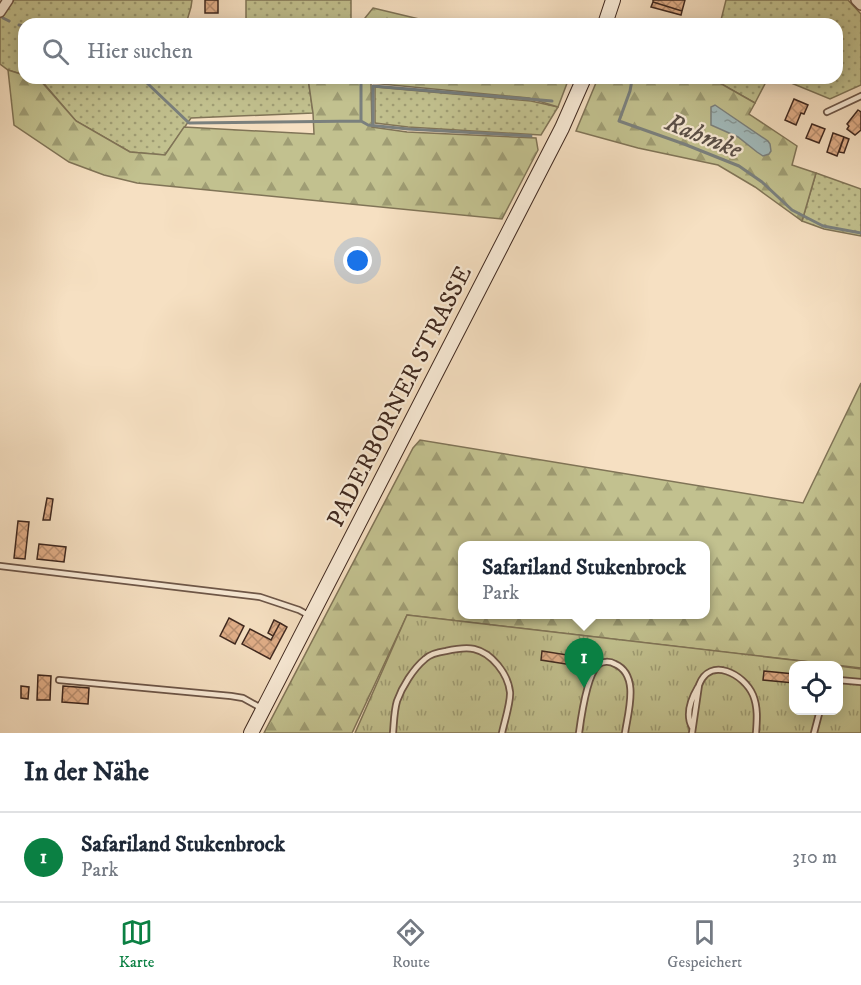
<!DOCTYPE html>
<html lang="de">
<meta charset="utf-8">
<style>
body{margin:0;font-family:"IM FELL DW Pica",serif;background:#f2f2f3;color:#1f2937}
.controls{position:absolute;right:18px;bottom:18px;display:grid;overflow:hidden;border-radius:12px;box-shadow:0 3px 15px #0003}
.controls button{width:54px;height:54px;display:grid;place-items:center;padding:0;border:0;border-bottom:2px solid #e0e1e3;background:#fff;color:#1f2937;font:30px sans-serif}
.you{position:absolute;left:358px;top:261px;width:21px;height:21px;margin:-15px;border:4px solid #fff;border-radius:50%;background:#1a73e8;box-shadow:0 0 0 9px #1a73e833}
.badge{display:grid;place-items:center;width:39px;height:39px;border-radius:50%;background:#0b8043;color:#fff;font-size:20px;font-weight:700}
.pin{position:absolute;translate:-50% -50px;filter:drop-shadow(0 2px 3px #0008)}
.pin::after{content:'';position:absolute;top:32px;width:21px;height:18px;background:inherit;clip-path:polygon(0 0,100% 0,50% 100%)}
.popup{position:absolute;left:458px;top:541px;width:252px;height:78px;box-sizing:border-box;display:grid;place-content:center;border-radius:12px;background:#fff;filter:drop-shadow(0 2px 4px #0005);font-size:20px;white-space:nowrap;color:#747a83}
.popup b{font-size:22px;color:#1f2937}
.popup::after{content:'';position:absolute;left:50%;top:100%;margin-left:-12px;border:12px solid transparent;border-top-color:#fff}
.list{margin:0;padding:0;list-style:none}
h2{display:flex;justify-content:space-between;align-items:center;height:78px;margin:0;padding:0 24px;font-size:26px}
h2 small{font-size:20px;font-weight:400;color:#747a83}
.list li{display:grid;grid-template-columns:39px 1fr auto;gap:18px;align-items:center;box-sizing:border-box;height:90px;padding:0 24px;border-top:2px solid #e0e1e3}
.list b{display:block;font-size:22px;white-space:nowrap}
.list p{margin:0;font-size:20px;white-space:nowrap;color:#747a83}
.list em{font-size:20px;font-style:normal;color:#747a83}
.icon{flex:none;width:33px;height:33px;fill:none;stroke:currentColor;stroke-width:2;stroke-linecap:round;stroke-linejoin:round}
.map{position:relative;flex:none;width:861px;height:733px;overflow:hidden}
.search{position:absolute;background:#fff;box-shadow:0 3px 15px #0003;left:18px;right:18px;top:18px;height:66px;display:flex;align-items:center;gap:15px;box-sizing:border-box;padding:0 21px;border-radius:18px;color:#747a83;font-size:22px}
.sheet{height:168px;background:#fff}
nav{display:flex;justify-content:space-around;align-items:center;box-sizing:border-box;height:84px;border-top:2px solid #e0e1e3;background:#fff;font-size:16px;color:#747a83}
nav a{display:grid;justify-items:center;gap:3px}
nav .on{color:#0b8043}
.map>svg:first-child{display:block}
</style>
<div class="map">
<svg width="861" height="733" viewBox="0 0 861 733">
<defs>
<pattern id="grass-dots" width="8" height="8" patternUnits="userSpaceOnUse" patternTransform="scale(1.5)"><rect width="8" height="8" fill="#c2c18f"/><path d="M2 2h.1M6 6h.1" fill="none" stroke="#9f9d74" stroke-width="1.8" stroke-linecap="round"/></pattern>
<pattern id="forest-firs" width="22" height="20" patternUnits="userSpaceOnUse" patternTransform="scale(1.5)"><rect width="22" height="20" fill="#c2c18f"/><path d="M5 1l3.5 6h-7zM16 11l3.5 6h-7z" fill="#9f9d74"/></pattern>
<pattern id="park-tufts" width="24" height="20" patternUnits="userSpaceOnUse" patternTransform="scale(1.5)"><rect width="24" height="20" fill="#c2c18f"/><path d="M3 7l-1-3M5 7V3M7 7l1-3M15 17l-1-3M17 17v-4M19 17l1-3" fill="none" stroke="#9f9d74"/></pattern>
<pattern id="water-ripples" width="26" height="14" patternUnits="userSpaceOnUse" patternTransform="scale(1.5)"><rect width="26" height="14" fill="#a1bbbd"/><path d="M2 4q2-2 4 0t4 0M15 11q2-2 4 0t4 0" fill="none" stroke="#859899"/></pattern>
<pattern id="building-cross-hatch" width="8" height="8" patternUnits="userSpaceOnUse" patternTransform="scale(1.5)"><rect width="8" height="8" fill="#e1ae88"/><path d="M0 0l8 8M0 8l8-8" fill="none" stroke="#b88e6f"/></pattern>
</defs>
<rect width="100%" height="100%" fill="#f6e0c2"/>
<filter id="stains"><feTurbulence type="fractalNoise" baseFrequency=".00333" numOctaves="4"/><feColorMatrix values="0 0 0 0 .2 0 0 0 0 .09 0 0 0 0 .02 0 0 0 .5 -.17"/></filter>
<radialGradient id="worn" r=".72"><stop offset=".6" stop-color="#630" stop-opacity="0"/><stop offset="1" stop-color="#630" stop-opacity=".3"/></radialGradient>
<path fill="url(#grass-dots)" stroke="#807457" stroke-width="1.5" d="M14,0H192L191,7L186,24H24V75L8,70L0,64V18Z
M246,0H351V24H246Z
M726,0H848L861,14V85L830,99L779,78H837V24H720Z
M35,78H308L313,113L191,118L165,155L130,152L76,121L40,79Z
M711,78H768L755,103Z
M375,87L531,101L558,107L541,135L408,127L375,123Z
M816,173L861,189V236L824,229L802,221Z"/>
<path fill="url(#forest-firs)" stroke="#807457" stroke-width="1.5" fill-rule="evenodd" d="M373,8L440,24H353L361,23Z
M8,70L24,75V78L39,79L76,121L130,152L165,155L184,127L314,134L313,113L308,78H569L558,107L529,98L371,83L372,127L407,132L536,138L538,150L502,219L137,183L104,175L69,162L14,125Z
M598,78H711L755,103L749,114L797,146L792,165L816,173L802,221L755,187L718,165L638,148L576,131Z
M861,383V668L407,615L352,733H264L413,448L420,440L803,503ZM462,546H706V614H462Z"/>
<path fill="url(#park-tufts)" stroke="#807457" stroke-width="1.5" d="M407,615L836,665L794,666V710H838L839,666L861,669V733H355Z"/>
<path fill="url(#water-ripples)" stroke="#7a807e" stroke-width="1.5" d="M715,105L768,141L770,144L771,151L769,154L763,156L757,152L738,137L711,125V107Z"/>
<g fill="none" stroke-linecap="round" stroke-linejoin="round">
<path stroke="#7a807e" stroke-width="3" d="M3,18L9,21
M19,25L24,26
M608,78L632,80L630,91L619,121L684,144L739,166L762,182L792,210L823,226L861,233
M147,83L189,123L361,121V78
M361,121L368,125L408,129L531,136
M373,125V86L552,101"/>
</g>
<path fill="url(#building-cross-hatch)" stroke="#3f281f" stroke-width="1.5" d="M205,0H218V13H205Z
M653,0H685L682,11L653,2Z
M653,2L682,11L681,15L651,7Z
M794,99L808,105L804,114L801,113L796,125L785,120Z
M858,110L861,112V130L855,135L847,129L849,126L847,124Z
M812,124L825,129L819,143L806,138Z
M833,133L844,137L837,156L827,152Z
M844,137L849,139L844,153L839,152Z
M47,498L53,499L50,520H43Z
M18,521L29,522L25,559L14,558Z
M39,544L66,547L64,562L37,559Z
M229,618L244,626L235,644L220,636Z
M274,620L280,623L273,636L268,633Z
M280,623L287,627L270,659L242,644L250,629L271,640Z
M542,651L574,656L572,665L541,660Z
M764,671L794,674V683L763,680Z
M38,675L51,676L50,700H37Z
M21,686L29,687L28,699L21,698Z
M63,686L89,688L88,704L62,702Z"/>
<g fill="none" stroke-linecap="round" stroke-linejoin="round">
<defs>
<path id="lane" d="M827,112L861,96
M0,566L260,597L299,610L310,616
M59,680L231,696L243,698L261,708
M838,680L861,682
M692,727C685,714 691,699 698,687
M393,733C394,722 394,711 397,701C402,687 413,669 425,659C430,654 439,652 446,651C455,649 465,647 474,649C492,653 508,674 510,692C511,702 504,723 502,733
M579,733C581,718 587,676 598,665C602,661 610,661 615,664C640,675 628,712 625,733
M692,733L699,685C710,656 744,674 753,695C758,707 757,720 756,733
M814,733L820,710"/>
<path id="street" d="M856,0L861,5
M0,12L8,0"/>
<path id="secondary" d="M605,24L613,0
M251,733L562,128L584,78"/>
</defs>
<use href="#lane" stroke="#6d5648" stroke-width="8"/>
<use href="#street" stroke="#6d5648" stroke-width="12"/>
<use href="#secondary" stroke="#3f281f" stroke-width="16"/>
<use href="#lane" stroke="#f9ebd7" stroke-width="4.5"/>
<use href="#street" stroke="#f9ebd7" stroke-width="9"/>
<use href="#secondary" stroke="#f9ebd7" stroke-width="14"/>
</g>
<g text-anchor="middle" stroke-width="4.5" stroke-linejoin="round" paint-order="stroke">
<g font-size="24" fill="#3f281f" stroke="#f9ebd7">
<text transform="translate(399 396) rotate(-63)" y="8">PADERBORNER STRASSE</text>
</g>
<g font-size="26" font-style="italic" fill="#584d46" stroke="#f9ebd7">
<text transform="translate(704 135) rotate(22)" y="9">Rahmke</text>
</g>
</g>
<rect width="100%" height="100%" filter="url(#stains)"/>
<rect width="100%" height="100%" fill="url(#worn)"/>
</svg>
<div class="controls">
<button><svg class="icon" aria-label="locate" viewBox="0 0 24 24"><circle cx="12" cy="12" r="6"/><path d="M12 2v4M12 18v4M2 12h4M18 12h4"/></svg></button>
</div>
<div class="you"></div>
<div class="pin badge" style="left:584px;top:688px">1</div>
<div class="popup"><b>Safariland Stukenbrock</b>Park</div>
<div class="search"><svg class="icon" aria-label="search" viewBox="0 0 24 24"><circle cx="10" cy="10" r="6"/><path d="M15 15l6 6"/></svg>Hier suchen</div>
</div>
<section class="sheet">
<h2>In der Nähe<small></small></h2>
<ul class="list">
<li><span class="badge">1</span><div><b>Safariland Stukenbrock</b><p>Park</p></div><em>310 m</em></li>
</ul>
</section>
<nav>
<a class="on"><svg class="icon" aria-label="map" viewBox="0 0 24 24"><path d="M3 6l6-2 6 2 6-2v14l-6 2-6-2-6 2zM9 4v14M15 6v14"/></svg>Karte</a>
<a><svg class="icon" aria-label="directions" viewBox="0 0 24 24"><path d="M12 3l9 9-9 9-9-9zM9 14v-3h6M13 9l2 2-2 2"/></svg>Route</a>
<a><svg class="icon" aria-label="saved" viewBox="0 0 24 24"><path d="M7 4h10v16l-5-4-5 4z"/></svg>Gespeichert</a>
</nav>
